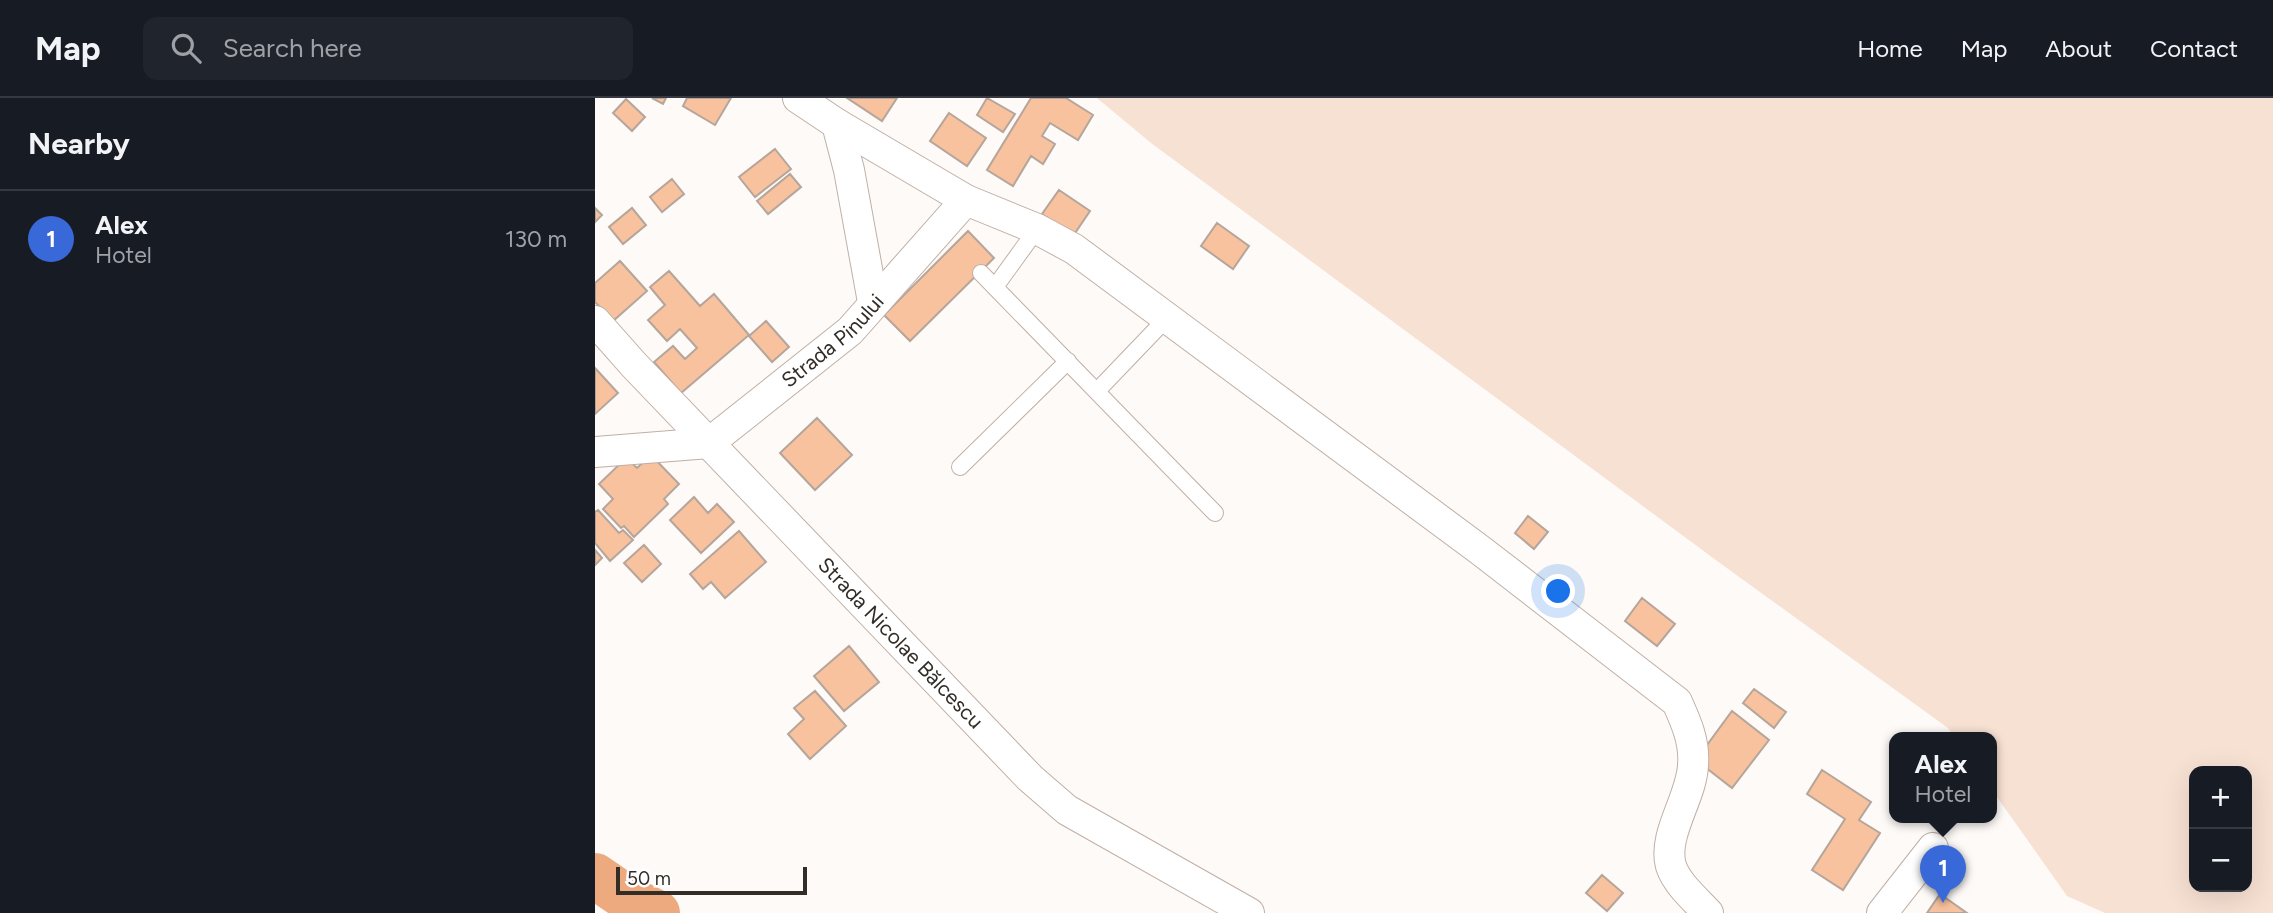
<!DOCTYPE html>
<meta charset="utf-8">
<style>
body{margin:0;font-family:Figtree,sans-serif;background:#20242c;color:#f1f3f6}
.controls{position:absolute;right:21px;bottom:21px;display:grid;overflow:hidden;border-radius:14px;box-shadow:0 7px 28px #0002}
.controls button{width:63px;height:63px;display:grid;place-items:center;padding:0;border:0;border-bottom:2px solid #363941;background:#171b24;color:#f1f3f6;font:35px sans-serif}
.scale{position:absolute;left:21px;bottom:18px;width:191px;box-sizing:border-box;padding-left:7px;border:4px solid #332d28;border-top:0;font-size:19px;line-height:24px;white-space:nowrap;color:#332d28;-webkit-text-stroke:5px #fff;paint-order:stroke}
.you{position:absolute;left:964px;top:494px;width:24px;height:24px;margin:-18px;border:5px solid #fff;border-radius:50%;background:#1a73e8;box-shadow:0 0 0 10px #1a73e833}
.badge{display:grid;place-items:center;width:46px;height:46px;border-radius:50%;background:#3968d8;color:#fff;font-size:23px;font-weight:700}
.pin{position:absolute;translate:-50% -58px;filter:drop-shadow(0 2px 4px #0008)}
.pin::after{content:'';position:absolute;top:37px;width:24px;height:21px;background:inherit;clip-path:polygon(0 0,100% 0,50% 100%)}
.popup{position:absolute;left:1294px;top:634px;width:108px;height:91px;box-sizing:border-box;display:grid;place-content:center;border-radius:14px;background:#171b24;filter:drop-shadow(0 2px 5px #0005);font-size:23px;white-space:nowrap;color:#9ea1a6}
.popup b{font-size:26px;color:#f1f3f6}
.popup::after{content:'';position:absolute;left:50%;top:100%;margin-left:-14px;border:14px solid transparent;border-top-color:#171b24}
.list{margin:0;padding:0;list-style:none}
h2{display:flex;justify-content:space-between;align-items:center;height:91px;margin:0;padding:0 28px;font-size:30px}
h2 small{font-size:23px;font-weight:400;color:#9ea1a6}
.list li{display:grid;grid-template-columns:46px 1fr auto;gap:21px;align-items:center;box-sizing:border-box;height:98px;padding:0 28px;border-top:2px solid #363941}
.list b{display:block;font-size:26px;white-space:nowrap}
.list p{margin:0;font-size:23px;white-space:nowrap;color:#9ea1a6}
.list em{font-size:23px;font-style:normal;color:#9ea1a6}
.icon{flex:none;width:38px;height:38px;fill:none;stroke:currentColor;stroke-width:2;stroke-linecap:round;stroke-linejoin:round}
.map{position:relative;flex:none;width:1678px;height:815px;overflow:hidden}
header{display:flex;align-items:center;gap:42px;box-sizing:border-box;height:98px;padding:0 35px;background:#171b24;border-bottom:2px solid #363941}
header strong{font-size:33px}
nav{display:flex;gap:38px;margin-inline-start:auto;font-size:24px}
.search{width:490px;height:63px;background:#20242c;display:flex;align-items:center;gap:18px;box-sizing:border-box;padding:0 24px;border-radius:14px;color:#9ea1a6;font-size:26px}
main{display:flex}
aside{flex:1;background:#171b24}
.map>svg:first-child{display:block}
</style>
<header>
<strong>Map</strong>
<div class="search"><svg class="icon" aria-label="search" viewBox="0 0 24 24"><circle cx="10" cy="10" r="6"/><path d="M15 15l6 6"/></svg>Search here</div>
<nav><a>Home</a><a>Map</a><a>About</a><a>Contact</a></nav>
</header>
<main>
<aside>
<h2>Nearby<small></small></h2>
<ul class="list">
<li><span class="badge">1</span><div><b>Alex</b><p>Hotel</p></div><em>130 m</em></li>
</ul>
</aside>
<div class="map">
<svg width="1678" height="815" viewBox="0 0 1678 815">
<rect width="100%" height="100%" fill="#fdfaf7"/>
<path fill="#f7e1d3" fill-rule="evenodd" d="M502,0H1678V815H1510L1472,798L1397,692V639H1359L1353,630L1129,468L556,45ZM1599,673H1652V789H1599Z"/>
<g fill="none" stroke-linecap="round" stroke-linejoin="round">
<path stroke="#edaa7e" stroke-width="46" d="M0,778L32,800L62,815"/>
</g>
<path fill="#f8c29f" stroke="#b5a59a" stroke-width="2" d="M57,0H71L68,6Z
M92,0H136L120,27L88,8Z
M252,0H302L287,23Z
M392,0L420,16L408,34L382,17Z
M436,0H471L498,17L483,42L455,25L447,38L460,46L448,66L436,58L418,88L392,72Z
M31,1L50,19L37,33L18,15Z
M354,15L391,40L372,68L335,43Z
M180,51L196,71L160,99L144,79Z
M195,76L206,89L173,116L162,103Z
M77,81L89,96L67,114L55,99Z
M464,92L495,113L478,138L447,116Z
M0,110L7,117L0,124Z
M37,110L51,127L28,146L14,129Z
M622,125L654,148L638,171L606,148Z
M373,133L399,160L315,243L289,217Z
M25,163L52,193L18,223L0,204V185Z
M74,173L105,208L119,196L154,237L86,295L59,264L78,248L90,261L102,250L85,231L72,243L53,222L70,207L55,189Z
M171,223L194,249L177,264L154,238Z
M0,270L23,295L0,316Z
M222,320L257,357L220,392L185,355Z
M56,357L84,386L69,401L73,406L39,439L29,428L26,430L8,411L18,401L4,386L31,360L42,370Z
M99,399L113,415L122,406L139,424L106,455L75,422Z
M3,412L24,435L28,432L38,442L15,463L0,445V414Z
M933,418L953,434L939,451L920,435Z
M144,433L171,464L130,500L116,484L108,491L95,476Z
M49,447L66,466L47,484L29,465Z
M0,452L7,460L0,467Z
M1047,500L1080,526L1062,548L1030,523Z
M254,548L284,584L249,613L219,578Z
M1159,591L1191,614L1179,630L1148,605Z
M220,593L251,628L215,661L193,636L209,621L199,610Z
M1137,613L1174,642L1137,690L1101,662Z
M1227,672L1276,704L1264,722L1285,735L1248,792L1217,772L1250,721L1212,696Z
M1007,777L1028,795L1012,813L991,795Z
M1345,796L1372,815H1332Z"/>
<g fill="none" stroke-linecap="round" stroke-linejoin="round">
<defs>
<path id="lane" d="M386,175L620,415
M400,189L442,131
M502,293L571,221
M365,369L473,263"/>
<g id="street">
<path d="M203,0L242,26L371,102L442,131L479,151L885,452L1082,604C1091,624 1100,644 1098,667C1097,699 1067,737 1076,768C1082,786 1100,801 1113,815"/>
<path d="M242,26L254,72L278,204"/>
<path id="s1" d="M0,223L39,267L435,680L472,712L654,815"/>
<path id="s2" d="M0,354L114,345L255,233L371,102"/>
<path d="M1287,815L1338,750"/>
</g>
</defs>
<use href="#lane" stroke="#c0afa5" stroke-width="18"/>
<use href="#street" stroke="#c0afa5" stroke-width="32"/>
<use href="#lane" stroke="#fff" stroke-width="16"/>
<use href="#street" stroke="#fff" stroke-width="30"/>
</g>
<g text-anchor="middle" stroke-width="7" stroke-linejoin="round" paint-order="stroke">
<g font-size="21" fill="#332d28" stroke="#fff">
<text dy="7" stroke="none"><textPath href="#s2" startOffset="275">Strada Pinului</textPath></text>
<text dy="7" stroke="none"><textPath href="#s1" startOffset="444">Strada Nicolae Bălcescu</textPath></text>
</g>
</g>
</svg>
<div class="controls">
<button>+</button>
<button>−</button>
</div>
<div class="scale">50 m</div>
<div class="you"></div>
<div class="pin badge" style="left:1348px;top:805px">1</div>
<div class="popup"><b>Alex</b>Hotel</div>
</div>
</main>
